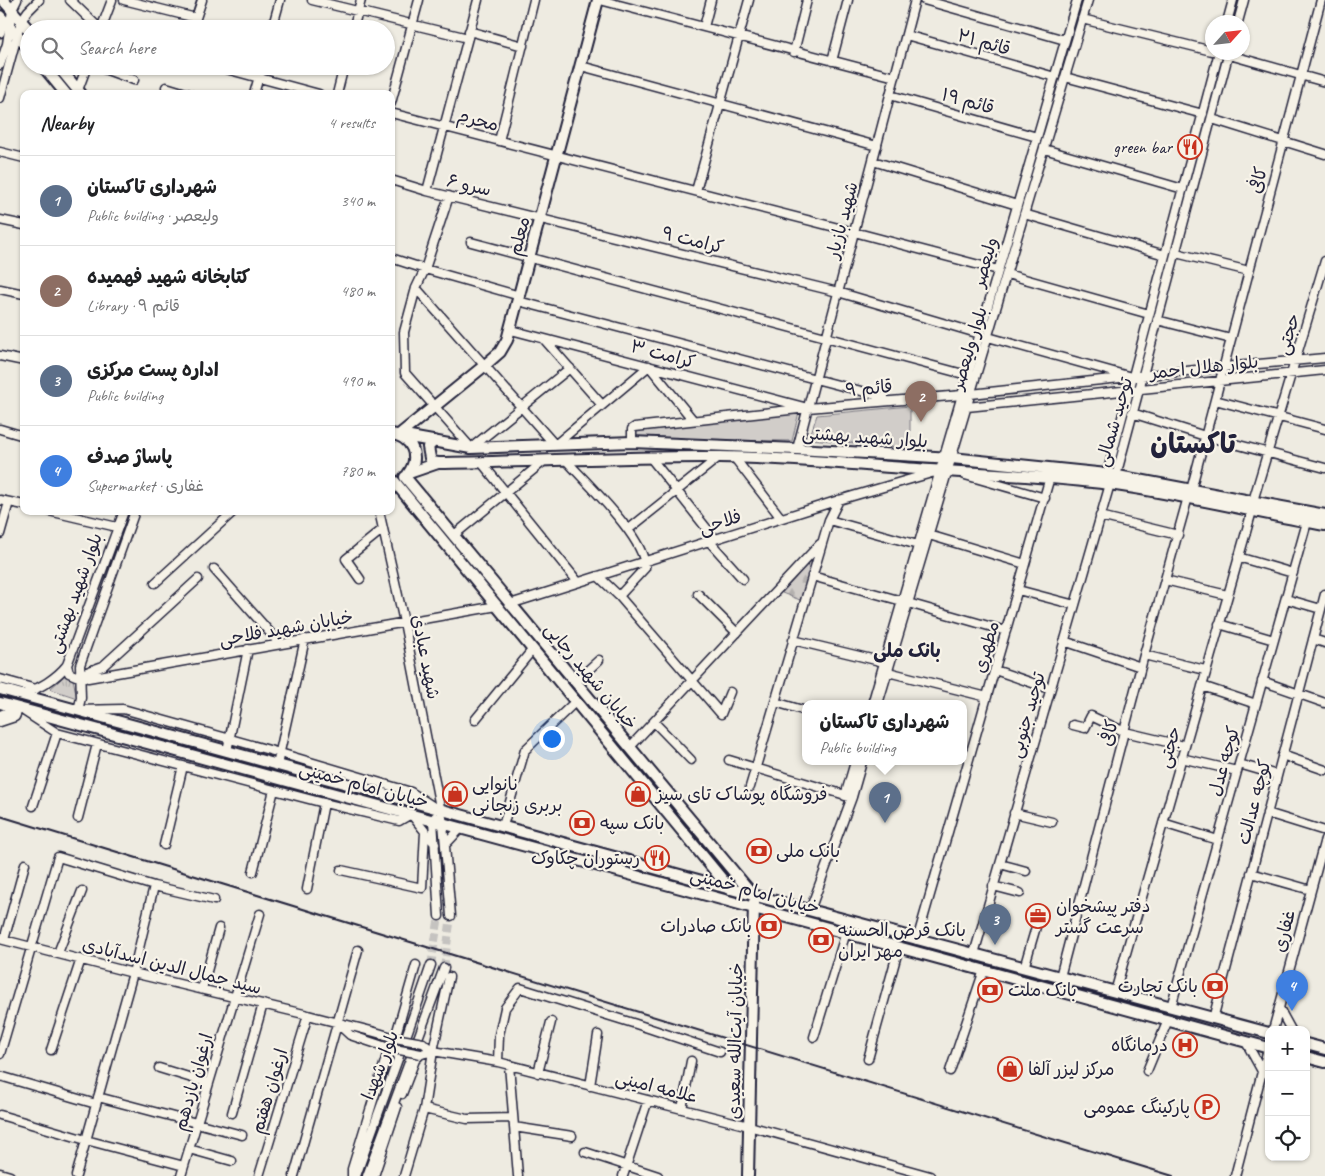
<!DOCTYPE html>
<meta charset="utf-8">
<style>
body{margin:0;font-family:Caveat,"Playpen Sans Arabic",sans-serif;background:#f6f6f6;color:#202124}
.controls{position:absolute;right:15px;bottom:15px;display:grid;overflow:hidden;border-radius:10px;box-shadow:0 1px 4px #0004}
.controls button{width:45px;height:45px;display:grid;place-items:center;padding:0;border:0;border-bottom:1px solid #e0e0e0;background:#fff;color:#202124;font:25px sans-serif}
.compass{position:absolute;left:1205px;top:15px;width:45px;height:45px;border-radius:50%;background:#fff;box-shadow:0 1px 4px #0004;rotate:63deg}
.you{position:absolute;left:551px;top:738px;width:18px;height:18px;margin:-12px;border:4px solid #fff;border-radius:50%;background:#1a73e8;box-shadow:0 0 0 8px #1a73e833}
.badge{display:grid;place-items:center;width:32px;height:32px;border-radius:50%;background:#1a73e8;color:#fff;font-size:16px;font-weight:700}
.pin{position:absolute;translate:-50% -41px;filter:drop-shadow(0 1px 2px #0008)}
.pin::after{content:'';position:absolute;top:26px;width:18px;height:15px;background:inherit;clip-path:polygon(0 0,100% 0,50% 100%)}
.popup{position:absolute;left:802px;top:700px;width:165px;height:65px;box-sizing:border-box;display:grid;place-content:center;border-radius:10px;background:#fff;filter:drop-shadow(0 1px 4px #0005);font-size:16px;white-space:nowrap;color:#757577}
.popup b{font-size:19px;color:#202124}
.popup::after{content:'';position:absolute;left:50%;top:100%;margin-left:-10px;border:10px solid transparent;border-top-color:#fff}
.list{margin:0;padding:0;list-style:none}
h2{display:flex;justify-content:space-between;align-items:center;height:65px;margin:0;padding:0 20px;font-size:21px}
h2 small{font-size:16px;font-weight:400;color:#757577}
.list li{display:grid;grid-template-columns:32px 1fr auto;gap:15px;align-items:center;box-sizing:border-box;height:90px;padding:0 20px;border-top:1px solid #e0e0e0}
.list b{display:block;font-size:19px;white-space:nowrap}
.list p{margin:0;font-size:16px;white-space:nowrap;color:#757577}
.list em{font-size:16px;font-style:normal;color:#757577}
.icon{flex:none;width:28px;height:28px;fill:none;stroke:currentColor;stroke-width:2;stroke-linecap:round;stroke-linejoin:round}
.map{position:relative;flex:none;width:1325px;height:1176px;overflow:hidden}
.search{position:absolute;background:#fff;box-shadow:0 1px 4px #0004;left:20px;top:20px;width:375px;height:55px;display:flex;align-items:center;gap:12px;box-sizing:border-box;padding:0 18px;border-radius:28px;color:#757577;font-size:19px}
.panel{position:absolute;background:#fff;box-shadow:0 1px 4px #0004;left:20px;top:90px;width:375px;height:425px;border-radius:10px}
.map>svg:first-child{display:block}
</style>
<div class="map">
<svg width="1325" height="1176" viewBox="0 0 1325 1176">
<defs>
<pattern id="grass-tufts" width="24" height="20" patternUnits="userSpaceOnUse" patternTransform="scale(1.25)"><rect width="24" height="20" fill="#d1cdc9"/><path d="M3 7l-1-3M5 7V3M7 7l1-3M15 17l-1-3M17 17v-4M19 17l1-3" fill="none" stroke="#b3b0ae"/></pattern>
<pattern id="forest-firs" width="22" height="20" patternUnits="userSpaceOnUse" patternTransform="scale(1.25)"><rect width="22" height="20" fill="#d1cdc9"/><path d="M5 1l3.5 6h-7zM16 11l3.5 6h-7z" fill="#b3b0ae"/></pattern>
</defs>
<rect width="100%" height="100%" fill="#eeebe1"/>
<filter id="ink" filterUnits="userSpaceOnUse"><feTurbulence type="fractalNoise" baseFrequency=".02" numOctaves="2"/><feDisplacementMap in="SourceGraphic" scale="10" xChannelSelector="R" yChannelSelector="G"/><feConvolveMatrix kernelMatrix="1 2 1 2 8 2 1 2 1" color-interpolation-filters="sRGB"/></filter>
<g filter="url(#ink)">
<path fill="url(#grass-tufts)" stroke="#7a7882" d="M71,670L77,698L50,689Z"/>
<path fill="url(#forest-firs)" stroke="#7a7882" d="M815,556L800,600L782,593Z"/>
<path fill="#d1cdc9" stroke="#7a7882" d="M910,406V448L809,439L817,415Z
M799,412L792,441L636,439L637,430Z"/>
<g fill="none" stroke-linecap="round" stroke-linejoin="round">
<path stroke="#c5c3c0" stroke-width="8" stroke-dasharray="8 4" stroke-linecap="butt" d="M431,965L439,916
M444,968L451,916"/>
<defs>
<path id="minor" d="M70,0L100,29
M124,0L196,18L202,0
M312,0L468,38
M600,0L895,77
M924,0L1065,40
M1082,19L1212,51
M1227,22L1233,0
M1238,22L1244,0
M704,27L711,0
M101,29L112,0
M272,29L280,0
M353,29L361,0
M469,31L523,46
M0,33L4,21
M906,35L1055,77
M794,52L807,0
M1226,54L1325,82
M832,61L848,0
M0,65L7,44L12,10L17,0
M96,66L134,80
M215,66L319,94
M581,66L877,146
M1065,77L1203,114
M166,87L189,94
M78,90L87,66
M254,94L262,66
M337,94L344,66
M890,95L1037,137
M0,98L21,21L28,11L39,0
M391,103L419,0
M391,113L854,232L998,270
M1212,119L1325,154
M499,141L534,0
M1044,149L1183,189
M0,152L24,158
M873,161L1017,205
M391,180L427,191L838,292L980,334
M427,191L478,0
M696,191L749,0
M449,196L425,269L416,288L404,332L405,373L471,448L570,368
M1024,214L1165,255
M0,220L24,225
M471,242L967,375
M1176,253L1249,271
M391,258L425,269L520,296
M1007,274L1149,314
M416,288L555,445L649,366L693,420
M0,289L24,294
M518,301L884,397
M1157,320L1231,339
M511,330L804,407
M988,337L1128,376
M544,339L602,405
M0,356L24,361
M971,394L1224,367L1325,358
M1215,400L1325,429
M967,407L1325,370
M1132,413L1205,436L1325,468
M0,429L24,436
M632,442V429L635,427L808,408L962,395
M797,449L915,0
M650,457L715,539
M734,457L781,518
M566,460C586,483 646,538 645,568L619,596
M482,463L578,582
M965,475L1045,498
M1108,477L1107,474L1219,52
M1191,490L1321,0
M0,500L24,505
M1253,501L1325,261
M49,511L117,527
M135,511L80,665L81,698L78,710L123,709L280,753L411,792L431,805
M379,511L404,622L443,823L451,916
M1100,516L1178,535
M829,520L918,545
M629,529L719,457
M0,534L9,502
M929,535L1025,564
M453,536L544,461
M709,541L743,579
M1238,557L1293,573
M214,569L280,644
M598,576L619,596L721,714L730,692
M812,576L902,601
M360,579L346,559L383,529
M1165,580L1227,595
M155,583L234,511
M1018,590L1075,605
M698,594L737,633
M1286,599L1321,609
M908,603L1006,631
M510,604L839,500L935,472
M1219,624L1274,640
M1313,639L1325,643
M793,640L884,662
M1064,641L1141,667
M1144,655L1205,670
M67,665L69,673L76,676L103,666L198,579
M995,670L1050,689
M888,672L987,697
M80,675L88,678L497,606
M0,679L36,689
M1262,681L1325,703
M575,682L599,660
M1202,686L1256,704
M23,695C40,687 55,680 67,665L124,511
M775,702L806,711
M872,704L1077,0
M878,704L1088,0
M25,712L57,733L324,803L399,821L411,814L435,844
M0,715L19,708
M475,720L533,649
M0,722L15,717L19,708
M654,722L691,760
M1073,725L1085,728L1091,716L1125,732L1184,746
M630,747L820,544
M227,751L248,649
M1282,755L1325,770
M1181,758L1237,771
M729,760L852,797
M1239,764L1277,775
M277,765L305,639
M750,787L829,520L839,500
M845,796L855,762
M33,806L57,733
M1014,813L1052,822
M1267,813L1325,831
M435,817L433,820L439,916
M78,818L97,744
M1163,823L1218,840
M503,826L525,750L576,701
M164,845L183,766
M445,845L461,828
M1000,864L1026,871
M341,870L422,888L425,832
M253,872L274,790
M1251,873L1311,890
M993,886L1020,893
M307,889L324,803
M810,910L852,797L862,762
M0,939L133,973L308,1015C337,1023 366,1029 395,1038L416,965
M4,940L25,864
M917,940L1050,477
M58,953L82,891
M974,954L1110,484L1116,476L1229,52
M1024,968L1038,920
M1060,977L1144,655L1188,497
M202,989L219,928
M1115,992L1252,511
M1171,1007L1307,522
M1279,1008L1291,1030
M1213,1019L1325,594
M337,1023L350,1035L389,1048L352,1169V1176
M1273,1030L1325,839
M814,1037L846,932
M1246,1042L1262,1071L1269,1068
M423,1043L433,1051L498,1062L749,1126L930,1176
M51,1050L81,959
M0,1054L58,857L154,886L214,900
M868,1059L899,947
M498,1062L499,1035L505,1008L520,988L636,1024L720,1052
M509,1065L518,1176
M159,1068L208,1083
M950,1071L984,970
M1147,1071L1168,1020
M538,1073L551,1022
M0,1076L96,1104
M590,1086L598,1035
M402,1094L415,1060L421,1054L433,1051
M98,1097L242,1135
M424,1109L467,1119L513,1118
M682,1109L691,1061
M232,1113L263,1004
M0,1115L86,1140L184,1166
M514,1127L572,1136
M189,1149L232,1161
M585,1152L658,1176
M0,1173L10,1176
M76,1176L133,973L154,886
M181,1176L260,914
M259,1176L308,1015
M294,1176L358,950
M356,1176C381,1105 407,1036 431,965
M367,1176L444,968
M374,1176L397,1107
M404,1176L424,1109L433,1051L449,977
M623,1176L648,1100
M1235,1176L1269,1045"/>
<path id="major" d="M3,0L29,30
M0,16L29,49
M43,66L66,94
M58,66L81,94
M391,434C412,436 421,457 408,474
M399,435L471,448L632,442L797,449L952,458L1107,474L1325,515
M399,435L484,366L500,352L507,340L598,0
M434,441L428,447L430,458L432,462L438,463
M409,473L438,463C532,462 626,456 720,457C790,458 860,465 930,470C990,474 1050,476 1109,484C1182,494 1253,512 1325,525
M405,477L753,895
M394,481L730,889
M0,689L753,895L1269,1033
M0,703L1269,1048
M1306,1044L1325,1049
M1306,1057L1325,1062
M748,1176L754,902"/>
</defs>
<use href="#minor" stroke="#22223b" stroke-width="11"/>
<use href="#major" stroke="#22223b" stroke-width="14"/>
<use href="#minor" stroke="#f7f3e8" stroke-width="8"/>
<use href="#major" stroke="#f7f3e8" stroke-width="10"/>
<path stroke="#22223b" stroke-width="2" d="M0,816L1173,1176"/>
<defs>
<path id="minor-bridge" d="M395,1038L423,1043
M389,1048L421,1054"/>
</defs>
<use href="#minor-bridge" stroke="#22223b" stroke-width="11" stroke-linecap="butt"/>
<use href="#minor-bridge" stroke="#f7f3e8" stroke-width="8"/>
</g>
</g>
<defs>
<symbol id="restaurant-ring" viewBox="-11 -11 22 22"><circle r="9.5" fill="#f7f3e8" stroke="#c8321e" stroke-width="1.5"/><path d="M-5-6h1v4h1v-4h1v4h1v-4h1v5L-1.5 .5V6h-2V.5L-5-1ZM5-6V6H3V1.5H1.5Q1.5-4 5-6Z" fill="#c8321e"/></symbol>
<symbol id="shop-ring" viewBox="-11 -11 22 22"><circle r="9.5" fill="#f7f3e8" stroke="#c8321e" stroke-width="1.5"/><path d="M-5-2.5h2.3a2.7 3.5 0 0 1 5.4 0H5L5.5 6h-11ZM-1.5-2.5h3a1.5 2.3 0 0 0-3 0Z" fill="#c8321e"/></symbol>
<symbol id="bank-ring" viewBox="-11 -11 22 22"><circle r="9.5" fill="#f7f3e8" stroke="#c8321e" stroke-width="1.5"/><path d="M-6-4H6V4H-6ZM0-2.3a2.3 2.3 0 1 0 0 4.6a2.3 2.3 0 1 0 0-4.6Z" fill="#c8321e"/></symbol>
<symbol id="office-ring" viewBox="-11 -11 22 22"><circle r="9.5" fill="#f7f3e8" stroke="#c8321e" stroke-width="1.5"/><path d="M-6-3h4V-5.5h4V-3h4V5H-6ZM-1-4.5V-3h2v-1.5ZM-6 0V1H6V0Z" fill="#c8321e"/></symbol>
<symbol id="hospital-ring" viewBox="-11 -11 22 22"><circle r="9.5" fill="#f7f3e8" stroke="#c8321e" stroke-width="1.5"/><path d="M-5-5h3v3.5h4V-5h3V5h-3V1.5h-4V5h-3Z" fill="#c8321e"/></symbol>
<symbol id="parking-ring" viewBox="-11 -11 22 22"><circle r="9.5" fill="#f7f3e8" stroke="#c8321e" stroke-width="1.5"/><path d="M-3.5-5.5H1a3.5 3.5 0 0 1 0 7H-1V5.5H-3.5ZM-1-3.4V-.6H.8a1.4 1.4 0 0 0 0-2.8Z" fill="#c8321e"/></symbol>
</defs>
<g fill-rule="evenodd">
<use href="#restaurant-ring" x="1176" y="133" width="28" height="28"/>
<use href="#shop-ring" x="441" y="780" width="28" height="28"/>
<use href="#shop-ring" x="624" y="780" width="28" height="28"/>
<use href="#bank-ring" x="568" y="809" width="28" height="28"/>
<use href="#bank-ring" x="745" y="837" width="28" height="28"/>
<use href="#restaurant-ring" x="643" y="844" width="28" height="28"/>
<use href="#office-ring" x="1024" y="902" width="28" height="28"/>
<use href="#bank-ring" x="755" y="912" width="28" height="28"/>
<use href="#bank-ring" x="807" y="926" width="28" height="28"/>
<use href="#bank-ring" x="1201" y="972" width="28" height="28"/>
<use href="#bank-ring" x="976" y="976" width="28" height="28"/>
<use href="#hospital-ring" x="1171" y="1031" width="28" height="28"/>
<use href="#shop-ring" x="996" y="1055" width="28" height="28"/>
<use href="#parking-ring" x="1193" y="1093" width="28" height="28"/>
</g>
<g text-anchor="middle" stroke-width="4.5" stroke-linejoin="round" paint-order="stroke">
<g font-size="18" fill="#22223b" stroke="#f7f3e8">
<text transform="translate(984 42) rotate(16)" y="6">قائم ۲۱</text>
<text transform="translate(968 101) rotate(16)" y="6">قائم ۱۹</text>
<text transform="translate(478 120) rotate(15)" y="6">محرم</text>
<text transform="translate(1258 180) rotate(-75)" y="6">کافی</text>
<text transform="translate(469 185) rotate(13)" y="6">سرو ۶</text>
<text transform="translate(842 220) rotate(-75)" y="6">شهید بازیار</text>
<text transform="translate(519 236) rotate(-75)" y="6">معلم</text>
<text transform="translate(693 240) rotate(14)" y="6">کرامت ۹</text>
<text transform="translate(985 262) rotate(-74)" y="6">ولیعصر</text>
<text transform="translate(1288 334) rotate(-73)" y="6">حجتی</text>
<text transform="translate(969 348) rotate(-73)" y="6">بلوار ولیعصر</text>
<text transform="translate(663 354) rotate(15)" y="6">کرامت ۳</text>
<text transform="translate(1204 367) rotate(-6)" y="6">بلوار هلال احمر</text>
<text transform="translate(869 388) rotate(-5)" y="6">قائم ۹</text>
<text transform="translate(1114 422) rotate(-74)" y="6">توحید شمالی</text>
<text transform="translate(865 437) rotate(4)" y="6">بلوار شهید بهشتی</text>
<text transform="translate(720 522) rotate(-18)" y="6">فلاحی</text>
<text transform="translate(75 593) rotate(-70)" y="6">بلوار شهید بهشتی</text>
<text transform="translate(286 628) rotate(-10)" y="6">خیابان شهید فلاحی</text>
<text transform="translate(986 647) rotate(-74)" y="6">مطهری</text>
<text transform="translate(426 657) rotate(79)" y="6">شهید عبادی</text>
<text transform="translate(591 676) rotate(50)" y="6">خیابان شهید رجایی</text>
<text transform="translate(1027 715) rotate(-74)" y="6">توحید جنوبی</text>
<text transform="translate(1109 733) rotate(-76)" y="6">کافی</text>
<text transform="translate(1169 747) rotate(-74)" y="6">حجتی</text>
<text transform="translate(1224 761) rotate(-74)" y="6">کوچه عدل</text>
<text transform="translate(364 785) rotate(15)" y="6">خیابان امام خمینی</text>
<text transform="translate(1254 802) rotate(-75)" y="6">کوچه عدالت</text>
<text transform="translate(755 891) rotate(15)" y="6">خیابان امام خمینی</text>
<text transform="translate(1284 931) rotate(-75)" y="6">غفاری</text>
<text transform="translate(172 966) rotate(14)" y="6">سید جمال الدین اسدآبادی</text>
<text transform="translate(735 1041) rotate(-89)" y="6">خیابان آیت‌الله سعیدی</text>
<text transform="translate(380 1065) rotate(-69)" y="6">بلوار شهدا</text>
<text transform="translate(193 1082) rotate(-74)" y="6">ارغوان یازدهم</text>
<text transform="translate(657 1087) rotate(14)" y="6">علامه امینی</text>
<text transform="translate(269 1091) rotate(-73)" y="6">ارغوان هفتم</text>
</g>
<g font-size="18" fill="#22223b" stroke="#f7f3e8" text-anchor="start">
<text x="1172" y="153" text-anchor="end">green bar</text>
<text x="472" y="790">نانوایی<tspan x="472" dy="21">بربری زنجانی</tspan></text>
<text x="656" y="800">فروشگاه پوشاک تای سیز</text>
<text x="600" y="829">بانک سپه</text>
<text x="776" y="857">بانک ملی</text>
<text x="640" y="864" text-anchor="end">رستوران چکاوک</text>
<text x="1056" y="912">دفتر پیشخوان<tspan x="1056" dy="21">سرعت گستر</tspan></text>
<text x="752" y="932" text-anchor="end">بانک صادرات</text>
<text x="838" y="936">بانک قرض الحسنه<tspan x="838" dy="21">مهر ایران</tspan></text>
<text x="1198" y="992" text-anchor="end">بانک تجارت</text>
<text x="1008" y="996">بانک ملت</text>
<text x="1168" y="1051" text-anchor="end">درمانگاه</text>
<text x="1028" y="1075">مرکز لیزر آلفا</text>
<text x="1190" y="1113" text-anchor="end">پارکینگ عمومی</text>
</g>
<g font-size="19" font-weight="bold" fill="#22223b" stroke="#f7f3e8">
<text x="907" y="657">بانک ملی</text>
</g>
<g font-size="28" font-weight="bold" fill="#22223b" stroke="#f7f3e8">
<text x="1193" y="453">تاکستان</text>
</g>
</g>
</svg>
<div class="controls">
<button>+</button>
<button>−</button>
<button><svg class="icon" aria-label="locate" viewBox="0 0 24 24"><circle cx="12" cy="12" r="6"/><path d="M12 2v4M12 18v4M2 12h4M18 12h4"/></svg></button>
</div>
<svg class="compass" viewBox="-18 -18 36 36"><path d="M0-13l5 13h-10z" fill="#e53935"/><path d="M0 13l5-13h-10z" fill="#757577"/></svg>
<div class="you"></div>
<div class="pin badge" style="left:885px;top:823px;background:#5c6f8a">1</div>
<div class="popup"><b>شهرداری تاکستان</b>Public building</div>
<div class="pin badge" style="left:921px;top:422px;background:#8d6e63">2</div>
<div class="pin badge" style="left:995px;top:945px;background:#5c6f8a">3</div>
<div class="pin badge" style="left:1292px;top:1011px;background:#3f7fe0">4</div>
<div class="search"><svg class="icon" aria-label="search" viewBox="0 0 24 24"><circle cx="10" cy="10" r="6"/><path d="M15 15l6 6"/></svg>Search here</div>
<section class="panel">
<h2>Nearby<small>4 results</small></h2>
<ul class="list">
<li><span class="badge" style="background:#5c6f8a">1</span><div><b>شهرداری تاکستان</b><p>Public building · ولیعصر</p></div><em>340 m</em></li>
<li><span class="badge" style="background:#8d6e63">2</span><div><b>کتابخانه شهید فهمیده</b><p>Library · قائم ۹</p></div><em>480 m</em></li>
<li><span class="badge" style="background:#5c6f8a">3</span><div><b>اداره پست مرکزی</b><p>Public building</p></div><em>490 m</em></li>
<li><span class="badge" style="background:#3f7fe0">4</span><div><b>پاساژ صدف</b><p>Supermarket · غفاری</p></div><em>780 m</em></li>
</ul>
</section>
</div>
